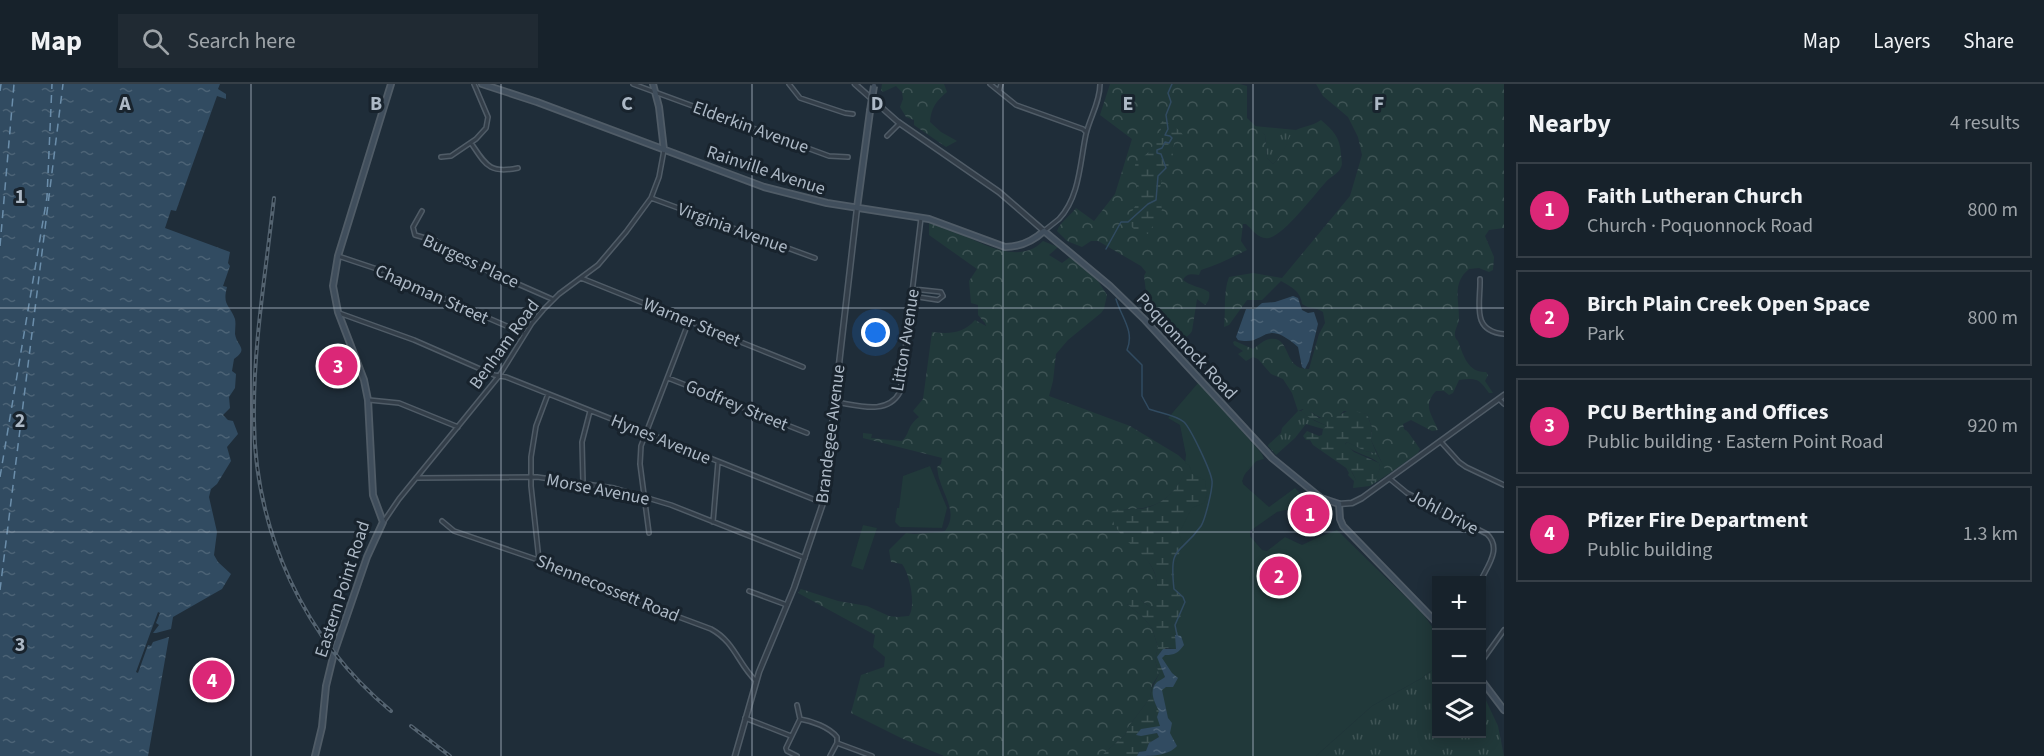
<!DOCTYPE html>
<meta charset="utf-8">
<style>
body{margin:0;font-family:"Source Sans 3",sans-serif;background:#202a33;color:#f1f3f6}
.controls{position:absolute;right:18px;bottom:18px;display:grid;overflow:hidden;border-radius:0px;box-shadow:0 3px 15px #0003}
.controls button{width:54px;height:54px;display:grid;place-items:center;padding:0;border:0;border-bottom:2px solid #363f47;background:#17222b;color:#f1f3f6;font:30px sans-serif}
.you{position:absolute;left:876px;top:249px;width:21px;height:21px;margin:-15px;border:4px solid #fff;border-radius:50%;background:#1a73e8;box-shadow:0 0 0 9px #1a73e833}
.badge{display:grid;place-items:center;width:39px;height:39px;border-radius:50%;background:#db2777;color:#fff;font-size:20px;font-weight:700}
.pin{position:absolute;translate:-50% -50%;border:3px solid #fff;box-shadow:0 2px 6px #0006}
.list{margin:0;padding:0;list-style:none}
h2{display:flex;justify-content:space-between;align-items:center;height:78px;margin:0;padding:0 24px;font-size:26px}
h2 small{font-size:20px;font-weight:400;color:#9ea4a9}
.list li{display:grid;grid-template-columns:39px 1fr auto;gap:18px;align-items:center;box-sizing:border-box;height:96px;margin:0 12px 12px;padding:0 12px;border:2px solid #363f47;border-radius:0px}
.list b{display:block;font-size:22px;white-space:nowrap}
.list p{margin:0;font-size:20px;white-space:nowrap;color:#9ea4a9}
.list em{font-size:20px;font-style:normal;color:#9ea4a9}
.icon{flex:none;width:33px;height:33px;fill:none;stroke:currentColor;stroke-width:2;stroke-linecap:round;stroke-linejoin:round}
.map{position:relative;flex:none;width:1504px;height:672px;overflow:hidden}
header{display:flex;align-items:center;gap:36px;box-sizing:border-box;height:84px;padding:0 30px;background:#17222b;border-bottom:2px solid #363f47}
header strong{font-size:28px}
nav{display:flex;gap:33px;margin-inline-start:auto;font-size:21px}
.search{width:420px;height:54px;background:#202a33;display:flex;align-items:center;gap:15px;box-sizing:border-box;padding:0 21px;border-radius:0px;color:#9ea4a9;font-size:22px}
main{display:flex}
aside{flex:1;background:#17222b}
.map>svg:first-child{display:block}
</style>
<header>
<strong>Map</strong>
<div class="search"><svg class="icon" aria-label="search" viewBox="0 0 24 24"><circle cx="10" cy="10" r="6"/><path d="M15 15l6 6"/></svg>Search here</div>
<nav><a>Map</a><a>Layers</a><a>Share</a></nav>
</header>
<main>
<div class="map">
<svg width="1504" height="672" viewBox="0 0 1504 672">
<defs>
<pattern id="grass-tufts" width="24" height="20" patternUnits="userSpaceOnUse" patternTransform="scale(1.5)"><rect width="24" height="20" fill="#21393a"/><path d="M3 7l-1-3M5 7V3M7 7l1-3M15 17l-1-3M17 17v-4M19 17l1-3" fill="none" stroke="#3f5455"/></pattern>
<pattern id="forest-crowns" width="20" height="18" patternUnits="userSpaceOnUse" patternTransform="scale(1.5)"><rect width="20" height="18" fill="#21393a"/><path d="M2 6a3 3 0 1 1 6 0M12 15a3 3 0 1 1 6 0" fill="none" stroke="#3f5455"/></pattern>
<pattern id="wetland-marsh" width="20" height="14" patternUnits="userSpaceOnUse" patternTransform="scale(1.5)"><rect width="20" height="14" fill="#21393a"/><path d="M1 5h8M5 5V1M11 12h8M15 12V8" fill="none" stroke="#3f5455"/></pattern>
<pattern id="water-ripples" width="26" height="14" patternUnits="userSpaceOnUse" patternTransform="scale(1.5)"><rect width="26" height="14" fill="#314b61"/><path d="M2 4q2-2 4 0t4 0M15 11q2-2 4 0t4 0" fill="none" stroke="#4c6376"/></pattern>
</defs>
<rect width="100%" height="100%" fill="#1f2d39"/>
<path fill="url(#grass-tufts)" d="M1254,42L1296,46C1286,56 1285,71 1273,80L1267,74L1265,51Z
M1298,327H1301L1315,337L1327,342L1323,345L1306,340L1295,354L1276,371L1268,362V361L1281,349L1282,344Z
M1347,358L1365,367L1374,369L1376,368L1385,384L1393,387L1370,402L1353,404L1354,397L1348,391L1349,389L1346,384L1351,387L1356,396H1375L1380,384L1379,379C1369,371 1356,370 1345,361Z
M1436,583V650H1482V608L1498,642L1504,672H1316L1372,622L1422,594Z"/>
<path fill="url(#forest-crowns)" d="M882,0H944L947,8C936,17 931,24 930,38L941,48L957,57L946,63L914,41V36L906,33L900,23L903,15L902,8L896,2L883,8L881,6Z
M1110,0H1240L1247,2V34L1265,51L1267,74L1273,80C1285,71 1287,53 1294,47C1302,42 1311,43 1321,36C1333,46 1340,53 1341,70C1341,74 1343,80 1341,83C1339,90 1329,93 1325,99C1314,111 1284,151 1269,154C1259,156 1253,146 1246,140H1243L1241,157L1247,166C1232,173 1218,181 1201,186L1199,191C1193,190 1186,189 1183,196C1190,202 1201,203 1209,208C1210,213 1209,217 1205,221L1197,215L1192,247C1188,254 1179,257 1172,257L1149,232L1144,192L1146,188L1141,182L1098,157H1091L1082,163L1067,157L1057,147C1060,138 1070,132 1076,124L1094,137L1115,110L1132,55L1100,31Z
M1316,0H1504V144L1489,146L1485,152L1494,173L1493,186L1489,188L1479,184L1469,185C1452,199 1459,215 1459,234C1459,240 1454,246 1455,252C1456,257 1458,255 1459,260C1464,273 1469,289 1486,288L1488,291L1485,297L1493,309H1489C1478,294 1477,294 1459,296L1453,309L1449,311L1444,307H1436C1422,322 1432,330 1438,346L1432,347L1411,336L1403,340L1404,345L1408,348L1420,365L1418,369L1393,387L1385,385L1371,356L1372,344L1367,330L1344,327C1326,346 1319,329 1303,325L1298,327L1292,309L1283,295L1271,290L1258,275L1253,273L1246,277L1238,270L1243,267L1234,261L1233,258L1235,257L1253,265C1258,262 1263,256 1270,255C1292,252 1282,286 1309,285L1319,250L1325,239L1323,228C1316,223 1309,225 1302,220C1301,208 1292,203 1281,197L1262,216H1247L1229,241L1224,243C1226,227 1223,208 1229,193L1253,189L1282,194L1350,112L1362,71L1358,53L1348,33L1323,12Z
M929,139C938,141 948,144 956,148C982,159 1019,182 1043,157L1058,163L1049,171L1062,179L1070,173L1098,197L1107,211L1104,225L1101,229L1068,256L1056,270L1053,297L1049,312L1130,342L1178,371L1189,381C1174,413 1160,426 1124,425L1115,442C1139,468 1166,483 1155,522L1151,524L1141,516L1127,520L1142,532L1152,544L1158,563L1155,576L1159,590L1152,601L1150,614L1129,642L1125,651L1101,672H944L901,654L851,629L861,591L884,583L885,573L873,563L875,551L798,509L801,505L838,517L867,522L889,532L897,533L909,532C916,522 910,490 902,480L891,478L889,466L906,449L914,450L941,448L945,447C958,430 945,414 940,397C938,393 938,388 937,383L941,380L942,374L863,354V349L872,350L871,354L902,357C911,348 906,343 919,333L913,327L923,315L932,248C949,250 963,250 975,236L986,242L985,239L978,231V221L971,219L969,197L977,185L929,151Z"/>
<path fill="url(#wetland-marsh)" d="M1163,37C1168,38 1181,46 1183,51L1175,56L1174,59L1172,80L1163,92L1159,107L1162,126L1148,150L1134,145L1126,138L1138,117L1135,80L1151,66L1157,50L1161,47L1160,40Z
M1204,304L1259,374L1244,391L1242,397L1243,400L1180,568L1176,551V565L1166,564L1160,568L1161,582L1165,593C1153,609 1149,606 1159,627L1158,633L1161,640L1158,644L1141,645L1143,651L1157,649L1159,653L1149,659L1146,667L1139,668L1137,672H1101L1125,651L1129,642L1150,614L1152,604L1159,590L1155,576L1158,563L1152,544L1142,532L1127,520L1129,511L1133,510L1151,524L1154,522C1171,467 1115,467 1111,428L1115,426C1127,424 1141,427 1152,422C1195,406 1196,342 1204,304Z
M1305,324L1319,334L1332,335L1349,326L1367,330L1372,344L1371,356L1376,368L1375,369L1365,367L1347,358L1345,360L1354,368L1379,379L1380,384L1375,397L1366,398L1356,396L1352,388L1313,361L1310,356H1306L1303,352L1307,347L1319,352L1322,351L1323,345L1327,342L1310,334L1301,327Z"/>
<path fill="#21393a" d="M1198,299H1200L1262,370L1264,375C1261,376 1258,376 1255,378C1249,381 1244,391 1242,397L1243,400L1269,423L1295,404L1306,415L1304,420L1295,427L1285,426L1277,428L1250,447V452L1262,466L1267,467L1285,453L1302,461C1314,455 1326,450 1337,446L1423,530L1436,548V583L1422,594L1372,622L1316,672H1152L1164,652L1158,610L1167,596L1160,576L1162,570L1173,569L1181,561C1170,533 1184,538 1186,516C1183,512 1178,509 1176,505C1170,492 1177,473 1183,461L1179,449L1192,424L1204,419L1207,411L1205,396L1193,391L1189,381L1185,379L1186,371L1180,341L1168,334Z
M930,382L947,424L942,444L900,443L895,438L897,424H899L903,392Z
M863,441L877,444L863,486L851,482Z"/>
<path fill="url(#water-ripples)" d="M0,0H220L218,5L226,10V15L217,12L176,127L171,126L165,144L230,168L228,179L230,182L223,202L227,203C222,222 230,221 235,235C236,240 235,245 235,250C237,263 249,264 234,275L232,287L236,290L235,304L229,313L230,324L223,331L228,336L233,337L238,350L227,363L231,377L217,400L211,405L209,413L217,448L214,471L218,478L231,490L222,505L173,533L171,545L156,549H153L159,541L156,539L160,529L158,528L136,588L138,589L148,561L151,562L153,558L169,553L148,672H0Z
M1293,212L1298,214L1302,226L1308,229L1314,228L1318,240L1309,277L1305,285L1302,283L1298,263C1263,232 1266,263 1238,256L1236,253L1246,225H1255L1262,219L1275,218Z
M1175,551L1181,552L1184,561C1178,569 1175,571 1165,571L1162,574L1172,589L1178,594L1173,603H1166L1162,606L1168,634L1172,639L1170,649L1177,662C1168,672 1151,672 1137,672L1139,668L1146,667L1149,659L1159,653L1157,649L1141,652L1136,651L1141,645L1160,642L1157,633L1159,627C1155,619 1148,607 1157,598C1160,596 1163,595 1165,593L1157,573L1163,565H1176Z"/>
<g fill="none" stroke-linecap="round" stroke-linejoin="round">
<path stroke="#314b61" stroke-width="1.5" d="M1106,165L1121,138H1128L1148,120L1156,116L1158,92L1166,84L1161,70L1157,69V66L1162,64L1165,58L1169,59L1172,54L1170,52L1165,51L1168,45L1166,31L1171,18L1168,9L1172,0
M1116,215C1121,233 1135,247 1127,266L1142,281V312L1149,325C1160,329 1176,331 1184,338C1191,345 1211,387 1212,397C1213,404 1205,436 1201,442C1179,473 1169,459 1174,505L1183,513L1185,518L1175,541L1177,551"/>
<path stroke="#6b8eab" stroke-width="1.5" stroke-dasharray="8 6" stroke-linecap="butt" d="M0,7L1,0
M0,162L14,0
M0,393L47,113L52,0
M0,506L63,0"/>
<defs>
<path id="minor" d="M633,0L829,72L848,73
M789,0L800,14L845,29L853,30
M990,0L1016,21L1083,45L1086,48
M999,7L1001,0
M887,52L900,39
M471,59C486,81 489,90 518,84
M441,73L451,72L476,55L486,44L488,33L474,0
M651,114L815,174
M422,127L413,143L415,151L436,157L468,178L552,215
M1044,147C1049,143 1054,139 1059,135C1080,113 1080,77 1086,50C1090,33 1100,18 1100,0
M338,172L386,188L412,201L525,250
M581,194L803,283
M1480,195C1481,218 1470,247 1504,250
M912,212L938,216L943,212L941,208L913,205
M339,229L414,256L494,291L506,293L823,419
M668,294L807,349
M1499,315L1504,320
M369,316L399,319L458,343
M835,318C857,321 887,332 900,308L921,134
M1441,358L1459,378L1466,383L1504,401
M416,394L537,393L614,404L671,421L805,474
M1390,395L1407,409L1487,450C1502,464 1488,481 1481,496
M583,399L582,358L590,327
M384,437L399,415L499,292L532,239L543,226L559,210L598,181L626,148L651,114L659,93L664,66
M442,437L454,447L573,488L609,507L711,545C735,558 738,580 756,597
M713,438L718,378
M649,449L640,380L641,362L689,237
M539,476L531,402V373L536,342L548,310
M749,507L787,521
M1482,577L1504,546
M745,634L791,652
M800,635C812,637 829,643 837,653V659
M837,659L872,672
M797,672L787,667L786,664L800,635L797,621
M830,672L837,659"/>
<path id="tertiary" d="M855,0L898,38L999,108L1044,147
M1339,420L1352,419L1362,414L1504,311
M735,672L759,588L794,504L823,419L857,124"/>
<path id="secondary" d="M482,0L537,18L764,103L827,119L929,135L1005,163C1020,163 1033,157 1044,147L1110,202L1145,236L1272,374L1321,414L1339,420L1340,435L1343,442L1436,538
M653,0L659,23L664,66
M857,124L870,27
M1482,597L1504,626
M315,672L322,643L326,602L334,569L367,473L383,438L373,411L368,316L364,296L338,228L333,202L338,172L391,0"/>
</defs>
<use href="#minor" stroke="#505c67" stroke-width="6"/>
<use href="#tertiary" stroke="#505c67" stroke-width="7"/>
<use href="#secondary" stroke="#505c67" stroke-width="8"/>
<use href="#minor" stroke="#333e49" stroke-width="3"/>
<use href="#tertiary" stroke="#333e49" stroke-width="4"/>
<use href="#secondary" stroke="#404e5c" stroke-width="4.5"/>
<defs>
<path id="rail" d="M274,114C266,187 253,262 254,336C255,448 304,555 391,627
M411,642L450,672"/>
</defs>
<use href="#rail" stroke="#546370" stroke-width="4"/>
<use href="#rail" stroke="#18232d" stroke-width="1.5" stroke-dasharray="4.5" stroke-linecap="butt"/>
<defs>
<path id="secondary-bridge" d="M870,27L874,2"/>
</defs>
<use href="#secondary-bridge" stroke="#505c67" stroke-width="8" stroke-linecap="butt"/>
<use href="#secondary-bridge" stroke="#404e5c" stroke-width="4.5"/>
</g>
<path fill="none" stroke="#adb9c6" stroke-width="1.5" stroke-opacity="0.55" d="M251,0V672M501,0V672M752,0V672M1003,0V672M1253,0V672M0,224H1504M0,448H1504"/>
<g text-anchor="middle" stroke-width="6" stroke-linejoin="round" paint-order="stroke">
<g font-size="18" fill="#adb9c6" stroke="#18232d">
<text transform="translate(751 43) rotate(20)" y="6">Elderkin Avenue</text>
<text transform="translate(766 86) rotate(18)" y="6">Rainville Avenue</text>
<text transform="translate(733 144) rotate(20)" y="6">Virginia Avenue</text>
<text transform="translate(471 177) rotate(25)" y="6">Burgess Place</text>
<text transform="translate(432 210) rotate(24)" y="6">Chapman Street</text>
<text transform="translate(692 238) rotate(22)" y="6">Warner Street</text>
<text transform="translate(905 256) rotate(-81)" y="6">Litton Avenue</text>
<text transform="translate(504 260) rotate(-54)" y="6">Benham Road</text>
<text transform="translate(1187 262) rotate(47)" y="6">Poquonnock Road</text>
<text transform="translate(737 321) rotate(22)" y="6">Godfrey Street</text>
<text transform="translate(830 350) rotate(-83)" y="6">Brandegee Avenue</text>
<text transform="translate(661 355) rotate(22)" y="6">Hynes Avenue</text>
<text transform="translate(598 405) rotate(11)" y="6">Morse Avenue</text>
<text transform="translate(1444 428) rotate(28)" y="6">Johl Drive</text>
<text transform="translate(608 504) rotate(22)" y="6">Shennecossett Road</text>
<text transform="translate(342 505) rotate(-72)" y="6">Eastern Point Road</text>
</g>
</g>
<g font-size="20" text-anchor="middle" font-weight="bold" fill="#adb9c6" stroke="#18232d" stroke-width="6" stroke-linejoin="round" paint-order="stroke">
<text x="125" y="26">A</text>
<text x="376" y="26">B</text>
<text x="627" y="26">C</text>
<text x="877" y="26">D</text>
<text x="1128" y="26">E</text>
<text x="1379" y="26">F</text>
<text x="20" y="119">1</text>
<text x="20" y="343">2</text>
<text x="20" y="567">3</text>
</g>
</svg>
<div class="controls">
<button>+</button>
<button>−</button>
<button><svg class="icon" aria-label="layers" viewBox="0 0 24 24"><path d="M12 4l9 5-9 5-9-5zM3 14l9 5 9-5"/></svg></button>
</div>
<div class="you"></div>
<div class="pin badge" style="left:1310px;top:430px">1</div>
<div class="pin badge" style="left:1279px;top:492px">2</div>
<div class="pin badge" style="left:338px;top:282px">3</div>
<div class="pin badge" style="left:212px;top:596px">4</div>
</div>
<aside>
<h2>Nearby<small>4 results</small></h2>
<ul class="list">
<li><span class="badge">1</span><div><b>Faith Lutheran Church</b><p>Church · Poquonnock Road</p></div><em>800 m</em></li>
<li><span class="badge">2</span><div><b>Birch Plain Creek Open Space</b><p>Park</p></div><em>800 m</em></li>
<li><span class="badge">3</span><div><b>PCU Berthing and Offices</b><p>Public building · Eastern Point Road</p></div><em>920 m</em></li>
<li><span class="badge">4</span><div><b>Pfizer Fire Department</b><p>Public building</p></div><em>1.3 km</em></li>
</ul>
</aside>
</main>
